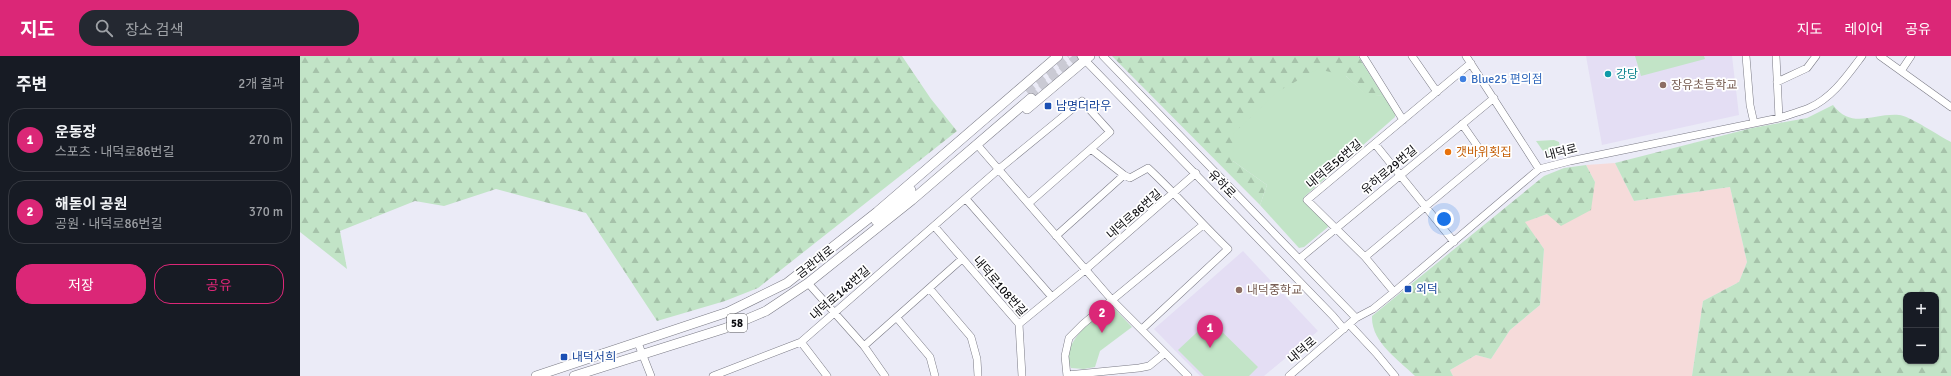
<!DOCTYPE html>
<html lang="ko">
<meta charset="utf-8">
<style>
body{margin:0;font-family:Signika,"Noto Sans KR",sans-serif;background:#242831;color:#f1f3f6}
.controls{position:absolute;right:12px;bottom:12px;display:grid;overflow:hidden;border-radius:8px;box-shadow:0 1px 3px #0004}
.controls button{width:36px;height:36px;display:grid;place-items:center;padding:0;border:0;border-bottom:1px solid #363941;background:#171b24;color:#f1f3f6;font:20px sans-serif}
.you{position:absolute;left:1144px;top:163px;width:14px;height:14px;margin:-10px;border:3px solid #fff;border-radius:50%;background:#1a73e8;box-shadow:0 0 0 6px #1a73e833}
.badge{display:grid;place-items:center;width:26px;height:26px;border-radius:50%;background:#db2777;color:#fff;font-size:13px;font-weight:700}
.pin{position:absolute;translate:-50% -33px;filter:drop-shadow(0 1px 2px #0008)}
.pin::after{content:'';position:absolute;top:21px;width:14px;height:12px;background:inherit;clip-path:polygon(0 0,100% 0,50% 100%)}
.list{margin:0;padding:0;list-style:none}
h2{display:flex;justify-content:space-between;align-items:center;height:52px;margin:0;padding:0 16px;font-size:17px}
h2 small{font-size:13px;font-weight:400;color:#9ea1a6}
.list li{display:grid;grid-template-columns:26px 1fr auto;gap:12px;align-items:center;box-sizing:border-box;height:64px;margin:0 8px 8px;padding:0 8px;border:1px solid #363941;border-radius:16px}
.list b{display:block;font-size:15px;white-space:nowrap}
.list p{margin:0;font-size:13px;white-space:nowrap;color:#9ea1a6}
.list em{font-size:13px;font-style:normal;color:#9ea1a6}
.actions{display:flex;gap:8px;padding:12px 16px}
.actions a{flex:1;padding:9px 0;border:1px solid #db2777;border-radius:16px;text-align:center;font-size:14px;color:#db2777}
.actions .main{background:#db2777;color:#fff}
.icon{flex:none;width:22px;height:22px;fill:none;stroke:currentColor;stroke-width:2;stroke-linecap:round;stroke-linejoin:round}
.map{position:relative;flex:none;width:1651px;height:320px;overflow:hidden}
header{display:flex;align-items:center;gap:24px;box-sizing:border-box;height:56px;padding:0 20px;background:#db2777;color:#fff}
header strong{font-size:19px}
nav{display:flex;gap:22px;margin-inline-start:auto;font-size:14px}
.search{width:280px;height:36px;background:#242831;display:flex;align-items:center;gap:10px;box-sizing:border-box;padding:0 14px;border-radius:16px;color:#9ea1a6;font-size:15px}
main{display:flex}
aside{flex:1;background:#171b24}
.map>svg:first-child{display:block}
</style>
<header>
<strong>지도</strong>
<div class="search"><svg class="icon" aria-label="search" viewBox="0 0 24 24"><circle cx="10" cy="10" r="6"/><path d="M15 15l6 6"/></svg>장소 검색</div>
<nav><a>지도</a><a>레이어</a><a>공유</a></nav>
</header>
<main>
<aside>
<h2>주변<small>2개 결과</small></h2>
<ul class="list">
<li><span class="badge">1</span><div><b>운동장</b><p>스포츠 · 내덕로86번길</p></div><em>270 m</em></li>
<li><span class="badge">2</span><div><b>해돋이 공원</b><p>공원 · 내덕로86번길</p></div><em>370 m</em></li>
</ul>
<div class="actions"><a class="main">저장</a><a>공유</a></div>
</aside>
<div class="map">
<svg width="1651" height="320" viewBox="0 0 1651 320">
<defs>
<pattern id="forest-firs" width="22" height="20" patternUnits="userSpaceOnUse"><rect width="22" height="20" fill="#c2e4c7"/><path d="M5 1l3.5 6h-7zM16 11l3.5 6h-7z" fill="#a6c2aa"/></pattern>
</defs>
<rect width="100%" height="100%" fill="#ebebf7"/>
<path fill="#f6dbda" d="M1315,107L1334,145L1430,131L1447,206L1439,226L1403,245L1392,320H1153L1150,314L1176,299L1191,303L1210,274L1240,249L1244,193L1224,166L1247,158L1295,126L1286,109Z"/>
<path fill="#e4def4" d="M1286,0H1432L1439,59L1302,89Z
M943,195L1018,275L964,320H900L854,273Z"/>
<path fill="url(#forest-firs)" fill-rule="evenodd" d="M0,0H602L631,43L657,75L458,232L425,245L357,265L286,157L196,133L144,150L115,145L40,175L47,213L0,176Z
M812,0H1058L1083,39L1068,41L1046,20L933,105L967,129L960,149Z
M1533,49C1552,74 1573,57 1599,59C1608,59 1641,81 1651,86V320H1392L1403,245L1439,226L1447,206L1430,131L1334,145L1315,107L1452,72L1507,62ZM1606,239H1636V305H1606Z
M1286,109L1295,126L1291,154L1261,170L1247,158L1225,166L1244,193L1240,249L1210,274L1191,303L1176,299L1150,314L1153,320H1115C1098,303 1071,286 1072,260L1244,120L1264,112Z"/>
<path fill="#c2e4c7" d="M1335,0H1404L1405,3L1341,20Z
M1018,13L1046,20L1068,40L1083,39L1095,56V61L1004,141L1027,168L1028,171L1004,191L999,192L960,149L967,129L933,105L934,77L977,36Z
M1254,84L1259,86L1261,98C1247,104 1243,95 1236,85Z
M811,249L832,271L800,295L795,311L784,313L771,312C759,286 794,264 811,249Z
M910,264L958,311L949,320H904L878,294Z"/>
<g fill="none" stroke-linecap="round" stroke-linejoin="round">
<path stroke="#cacad4" stroke-width="9" stroke-dasharray="9 4.5" stroke-linecap="butt" d="M726,35L768,0
M731,42L779,0"/>
<defs>
<path id="minor" d="M781,0L1033,260L1044,273
M803,0L1056,262
M1063,0L1103,64
M1112,0L1137,36
M1166,0L1239,113
M1446,0L1450,49L1454,67
M1476,0L1479,62
M1580,0L1651,51
M1601,15L1611,0
M1477,26L1507,12L1516,0
M1075,88L1154,186
M680,92L812,244L888,320
M791,93L824,119L830,122L848,112C876,138 901,167 928,193L842,273
M666,143L752,241
M635,171L719,268L722,320
M756,180L824,119
M1065,201L1185,101L1162,68
M999,203L1194,42
M508,227L564,290L585,320
M630,233L671,281L677,303L678,320
M1094,236L1065,201L1007,144L1171,7
M597,262L630,301L635,320
M719,268L785,214L896,117
M1049,268L1076,297L1095,320
M501,286L527,320
M338,287L351,320
M564,290L662,203
M767,319L839,312L849,310L865,297
M413,320L501,286L699,113L782,45L810,76L729,147
M767,320L765,300L769,282L783,268L903,169
M989,320L1056,262L1073,253L1094,236L1239,113L1270,105L1479,62C1488,59 1499,56 1509,52C1532,42 1547,20 1562,0"/>
<path id="major" d="M727,53L790,0
M576,165L611,134
M236,320L428,256L487,227L577,156L758,0
M274,320L426,272L466,255L508,227L612,144L731,42"/>
</defs>
<use href="#minor" stroke="#7a7a85" stroke-width="8"/>
<use href="#major" stroke="#7a7a85" stroke-width="10"/>
<use href="#minor" stroke="#fff" stroke-width="7"/>
<use href="#major" stroke="#fff" stroke-width="9"/>
</g>
<circle fill="#0f9aa8" stroke="#fff" stroke-width="1.5" cx="1308" cy="18" r="4"/>
<circle fill="#3f7fe0" stroke="#fff" stroke-width="1.5" cx="1163" cy="23" r="4"/>
<g fill="#8d6e63" stroke="#fff" stroke-width="1.5">
<circle cx="1363" cy="29" r="4"/>
<circle cx="939" cy="234" r="4"/>
</g>
<g fill="#1a4fb4" stroke="#fff" stroke-width="1.5">
<rect x="744" y="46" width="8" height="8" rx="2"/>
<rect x="1104" y="229" width="8" height="8" rx="2"/>
<rect x="260" y="297" width="8" height="8" rx="2"/>
</g>
<circle fill="#e8710a" stroke="#fff" stroke-width="1.5" cx="1148" cy="96" r="4"/>
<g text-anchor="middle" stroke-width="3.5" stroke-linejoin="round" paint-order="stroke">
<rect fill="#fff" stroke="#565658" stroke-width="1" x="427" y="258" width="20" height="18" rx="3"/>
<g font-size="11" font-weight="bold" fill="#0d0d11">
<text x="437" y="271">58</text>
</g>
<g font-size="12" fill="#0d838f" stroke="#fff" text-anchor="start">
<text x="1316" y="22">강당</text>
</g>
<g font-size="12" fill="#366cbe" stroke="#fff" text-anchor="start">
<text x="1171" y="27">Blue25 편의점</text>
</g>
<g font-size="12" fill="#785e54" stroke="#fff" text-anchor="start">
<text x="1371" y="33">장유초등학교</text>
<text x="947" y="238">내덕중학교</text>
</g>
<g font-size="12" fill="#164399" stroke="#fff" text-anchor="start">
<text x="756" y="54">남명더라우</text>
<text x="1116" y="237">외덕</text>
<text x="272" y="305">내덕서희</text>
</g>
<g font-size="12" fill="#c56008" stroke="#fff" text-anchor="start">
<text x="1156" y="100">갯바위횟집</text>
</g>
<g font-size="12" fill="#0d0d11" stroke="#fff">
<text transform="translate(1261 96) rotate(-14)" y="4">내덕로</text>
<text transform="translate(1034 108) rotate(-40)" y="4">내덕로56번길</text>
<text transform="translate(1089 114) rotate(-40)" y="4">유하로29번길</text>
<text transform="translate(922 128) rotate(46)" y="4">유하로</text>
<text transform="translate(834 158) rotate(-41)" y="4">내덕로86번길</text>
<text transform="translate(515 206) rotate(-38)" y="4">금관대로</text>
<text transform="translate(700 230) rotate(49)" y="4">내덕로108번길</text>
<text transform="translate(540 237) rotate(-41)" y="4">내덕로148번길</text>
<text transform="translate(1002 294) rotate(-40)" y="4">내덕로</text>
</g>
</g>
</svg>
<div class="controls">
<button>+</button>
<button>−</button>
</div>
<div class="you"></div>
<div class="pin badge" style="left:910px;top:292px">1</div>
<div class="pin badge" style="left:802px;top:277px">2</div>
</div>
</main>
